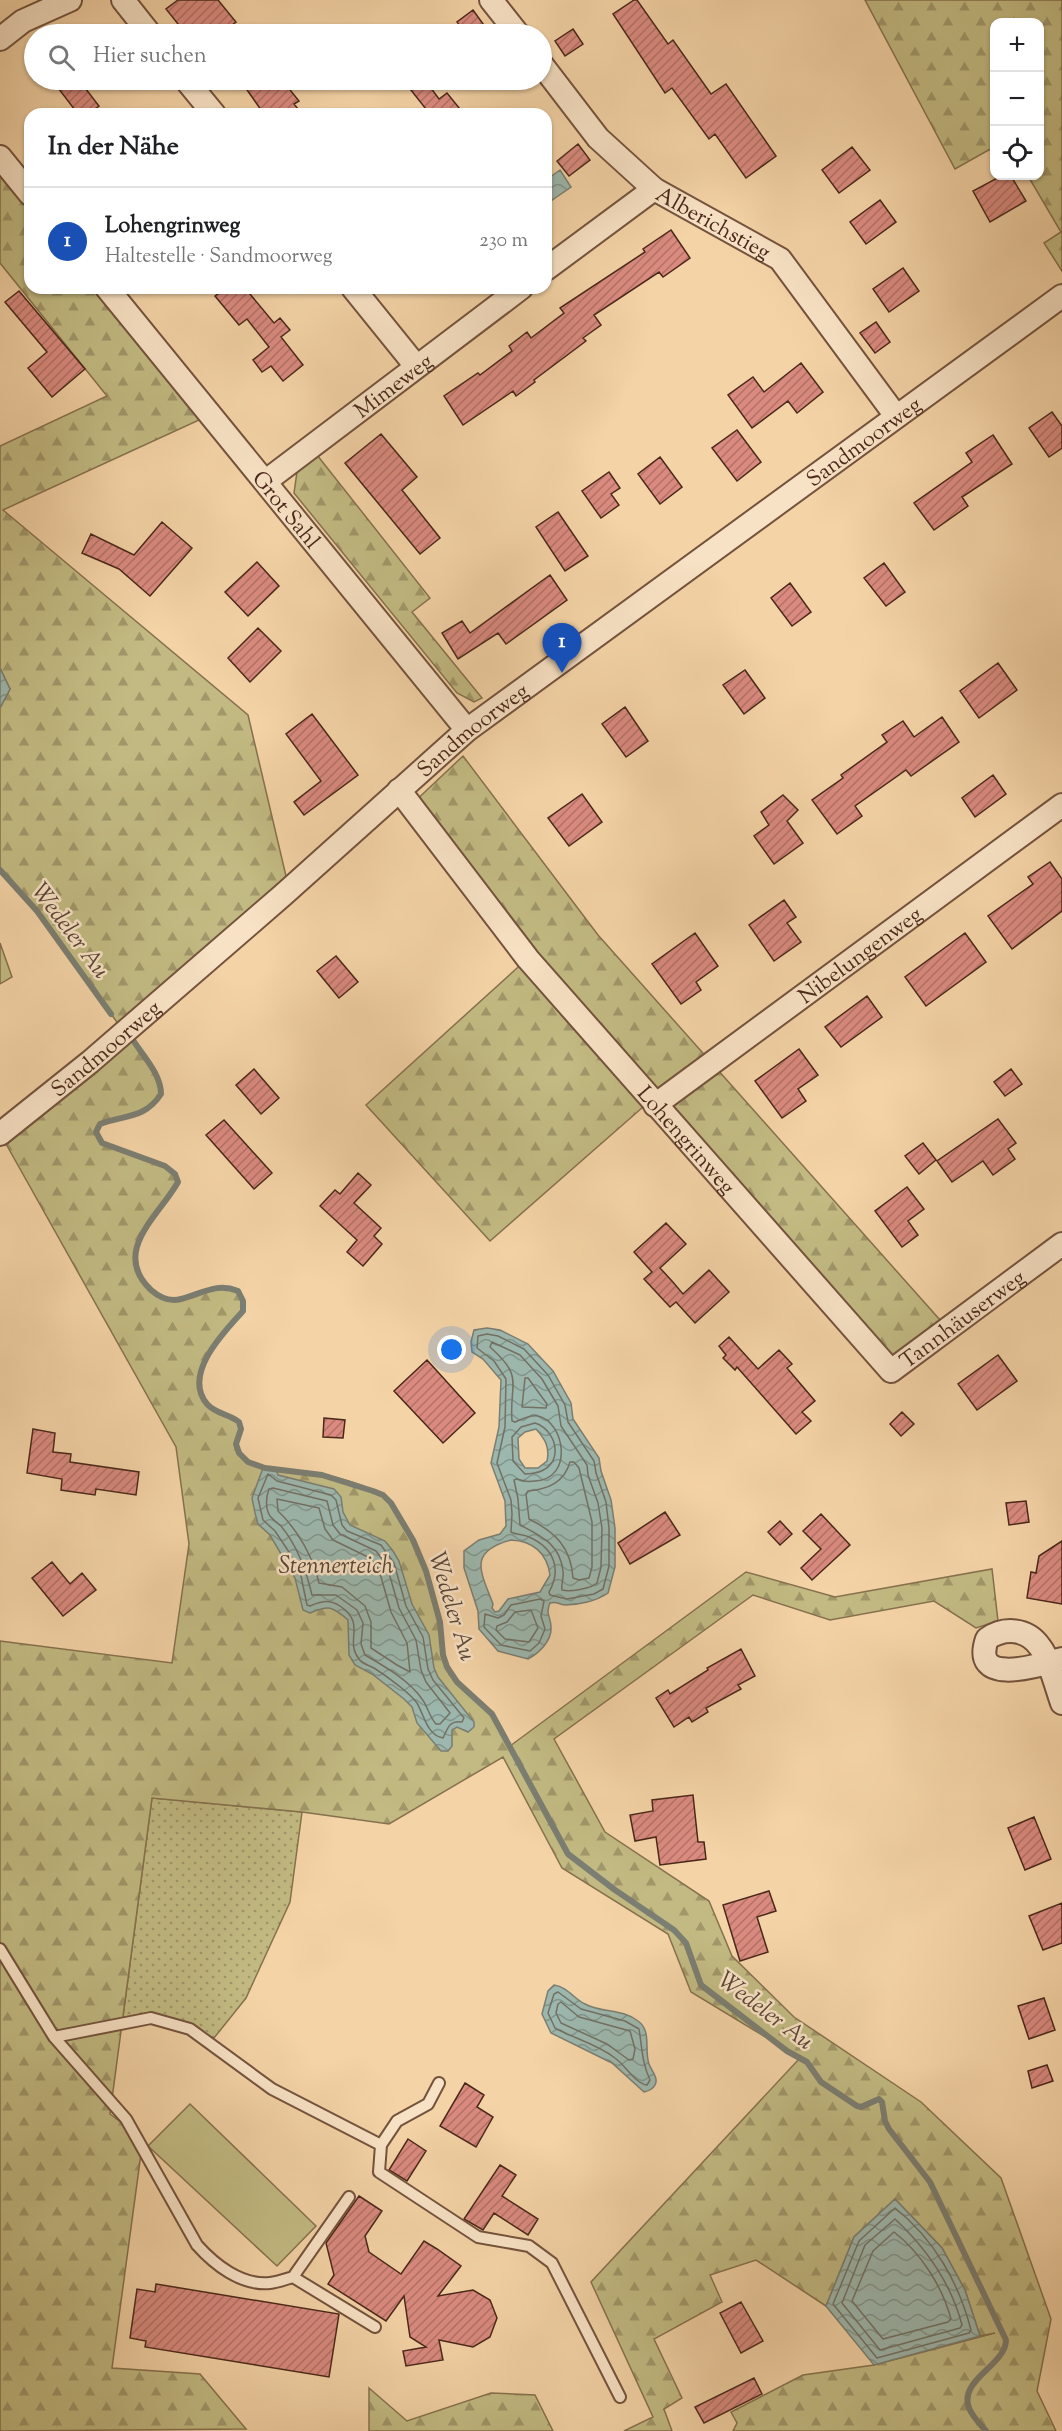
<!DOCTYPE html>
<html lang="de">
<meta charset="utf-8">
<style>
body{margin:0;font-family:"Sorts Mill Goudy",serif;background:#f2f2f2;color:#202124}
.controls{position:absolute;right:18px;top:18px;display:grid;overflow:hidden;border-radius:12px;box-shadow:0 2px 4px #0004}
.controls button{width:54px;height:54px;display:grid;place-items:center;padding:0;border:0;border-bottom:2px solid #e0e0e0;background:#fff;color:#202124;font:30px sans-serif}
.you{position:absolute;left:452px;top:1350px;width:21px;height:21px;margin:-15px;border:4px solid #fff;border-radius:50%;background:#1a73e8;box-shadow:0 0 0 9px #1a73e833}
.badge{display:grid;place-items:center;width:39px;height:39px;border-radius:50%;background:#2563eb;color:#fff;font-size:20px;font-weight:700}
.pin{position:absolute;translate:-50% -50px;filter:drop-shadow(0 2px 3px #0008)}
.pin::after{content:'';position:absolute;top:32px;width:21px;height:18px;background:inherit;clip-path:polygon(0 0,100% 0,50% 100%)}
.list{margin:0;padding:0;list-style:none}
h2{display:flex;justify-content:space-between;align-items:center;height:78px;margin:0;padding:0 24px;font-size:26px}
h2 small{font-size:20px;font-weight:400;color:#757577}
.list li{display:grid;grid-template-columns:39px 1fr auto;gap:18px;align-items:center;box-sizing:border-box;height:108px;padding:0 24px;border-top:2px solid #e0e0e0}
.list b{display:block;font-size:22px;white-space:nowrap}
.list p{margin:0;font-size:20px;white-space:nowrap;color:#757577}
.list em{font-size:20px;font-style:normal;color:#757577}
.icon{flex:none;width:33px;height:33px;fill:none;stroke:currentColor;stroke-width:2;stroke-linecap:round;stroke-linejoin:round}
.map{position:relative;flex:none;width:1062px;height:2431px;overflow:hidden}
.search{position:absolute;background:#fff;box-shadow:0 2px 4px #0004;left:24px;top:24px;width:528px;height:66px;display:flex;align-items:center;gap:15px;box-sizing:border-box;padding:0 21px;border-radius:33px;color:#757577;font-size:22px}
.panel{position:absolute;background:#fff;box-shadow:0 2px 4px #0004;left:24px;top:108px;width:528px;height:186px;border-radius:18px}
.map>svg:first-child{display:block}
</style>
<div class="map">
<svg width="1062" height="2431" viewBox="0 0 1062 2431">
<defs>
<pattern id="grass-dots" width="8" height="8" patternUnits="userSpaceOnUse" patternTransform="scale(1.5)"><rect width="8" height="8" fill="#c2ba82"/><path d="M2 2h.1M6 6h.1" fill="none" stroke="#a0976a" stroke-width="1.8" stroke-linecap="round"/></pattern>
<pattern id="forest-firs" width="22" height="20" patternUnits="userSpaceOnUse" patternTransform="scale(1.5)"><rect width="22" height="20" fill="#c2ba82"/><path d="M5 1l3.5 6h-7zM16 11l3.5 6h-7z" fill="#a0976a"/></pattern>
<pattern id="water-waves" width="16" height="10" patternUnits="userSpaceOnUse" patternTransform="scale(1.5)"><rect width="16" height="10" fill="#9cb7ad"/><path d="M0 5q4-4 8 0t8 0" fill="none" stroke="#81958c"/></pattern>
<pattern id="building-hatch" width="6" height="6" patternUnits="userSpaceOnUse" patternTransform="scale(1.5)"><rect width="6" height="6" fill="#da8a7f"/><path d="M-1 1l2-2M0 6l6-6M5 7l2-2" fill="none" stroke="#b37167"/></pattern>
</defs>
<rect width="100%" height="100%" fill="#f4d3a6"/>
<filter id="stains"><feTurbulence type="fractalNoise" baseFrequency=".00333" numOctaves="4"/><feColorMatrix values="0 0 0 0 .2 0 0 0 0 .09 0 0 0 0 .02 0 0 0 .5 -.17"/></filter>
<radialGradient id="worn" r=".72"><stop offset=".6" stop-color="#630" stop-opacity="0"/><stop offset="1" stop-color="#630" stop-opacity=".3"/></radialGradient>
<path fill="url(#grass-dots)" stroke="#86714e" stroke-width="1.5" d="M152,1798L302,1812L290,1902L246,1998L214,2038L152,2018L122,2024Z"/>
<path fill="url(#forest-firs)" stroke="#86714e" stroke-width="1.5" d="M865,0H1062V271L1044,243L1061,232L1028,176H1040V22H994V147L955,169Z
M0,159L30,195V288H106L210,415L3,510L248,715L290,893L133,1034V1041L152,1067L160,1084L161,1094C151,1110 133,1117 115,1121C107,1122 102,1122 96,1127L97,1136L102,1143L165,1166L175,1174L178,1182C161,1213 116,1245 145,1283C153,1292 164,1300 176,1300C201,1298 210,1280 238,1291L243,1301V1311C224,1332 182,1374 207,1404C216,1414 229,1414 239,1422C241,1432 234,1442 239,1452C250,1475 290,1468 311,1472C331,1475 367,1485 384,1496C409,1513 433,1591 440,1620C443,1635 440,1650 446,1665C455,1684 472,1692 487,1707C497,1717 503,1733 510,1746L746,1572L835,1597L992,1569L998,1621L976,1628L934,1601L830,1620L753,1595L554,1739L605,1832L709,1901L732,1956L794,2017L921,2102L1001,2178L1051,2319L1037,2391L1056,2431H733L737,2423L731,2412L803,2375L874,2365L995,2333L980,2336L965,2290L942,2248L895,2199L854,2237L826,2306L756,2260L710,2275L722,2302L654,2339L682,2398L664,2409L672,2431H624L653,2417L591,2282L800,2058L691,1992L668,1934L562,1868L503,1757L389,1824L302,1812L152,1798L110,2114L143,2139L112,2368L200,2374L246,2429L0,2431V1641L172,1663L189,1544L176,1447L1,1135L124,1032L37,911L0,870V708L10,689L0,668V446L107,396L0,263Z
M317,455L430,598L412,612L482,698L474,702L457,693L294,493L297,472Z
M463,756L598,935L948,1329L891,1371L651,1100L490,1241L366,1105L527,959L411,805Z
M369,2388L407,2421L491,2393L535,2395L553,2431H369Z"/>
<path fill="#c2ba82" stroke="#86714e" stroke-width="1.5" d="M0,943L12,977L0,984Z
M190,2104L316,2226L277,2266L148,2146Z"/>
<path fill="url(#water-waves)" stroke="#7b7e72" stroke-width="1.5" fill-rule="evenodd" d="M560,170L571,187L548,203L546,180Z
M0,668L10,689L0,708Z
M487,1328L500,1330L528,1344L553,1371L571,1403L573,1419L599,1458L601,1471L611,1500L615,1528V1567L608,1593C597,1601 578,1605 565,1605C558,1604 557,1601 550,1603C545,1614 551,1617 551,1627C552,1641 539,1653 528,1659L498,1651L479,1629L478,1611L464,1568V1551L479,1540L500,1534L506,1526L505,1501L491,1463L499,1427L501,1380L483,1359L472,1352L471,1342L474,1330ZM536,1429C545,1439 550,1447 547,1461L538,1468H525L519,1459L518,1438L525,1432ZM511,1540C533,1541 547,1553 550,1575L540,1592L508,1599L499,1611L495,1612L492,1608L493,1604C481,1572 467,1552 511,1540Z
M263,1468L276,1469L278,1475L334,1489L341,1497L343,1512L350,1525L385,1541L393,1551L399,1561L412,1604L429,1635L434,1668L438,1677L474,1722V1727L468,1732L457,1727L452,1730V1746L448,1751H441L417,1723L412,1707L404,1699L372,1674L355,1665L349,1655L348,1620C332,1606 329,1605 310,1613L303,1610L295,1578L270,1535L258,1524L255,1513L252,1498Z
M554,1985C568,1987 574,1999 585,2004C602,2013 623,2009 638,2021C652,2031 644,2050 649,2064C651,2070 659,2078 655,2085C653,2089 648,2091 644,2092L612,2063L551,2033L542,2014L548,1991Z
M895,2199L942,2248L965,2290L980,2336L874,2365L826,2306L854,2237Z"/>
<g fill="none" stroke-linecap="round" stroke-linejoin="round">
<path stroke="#737064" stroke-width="1.5" d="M487,1334L498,1336L524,1349L548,1375L565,1405L568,1422L594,1461L596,1473L606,1502L609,1528V1566L603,1589L594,1594L567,1599L550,1595L549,1592C562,1569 554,1548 529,1537C523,1534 516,1535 511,1532L512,1514L511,1500L497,1463L505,1427L506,1379L494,1361L477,1348L478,1336Z
M492,1342L520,1355L542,1379L558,1406L561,1426L587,1465L588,1475L598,1503L602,1528L601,1567L597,1583C590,1589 570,1592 562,1590C561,1584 564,1578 563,1571C560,1544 541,1536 520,1525L518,1499L514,1480L517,1479C523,1482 528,1482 535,1481C574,1479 565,1422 538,1416C531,1414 522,1419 515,1422L512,1421C509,1382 525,1378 490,1347Z
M525,1378H528L547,1404L546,1408L522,1407Z
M535,1423C560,1431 567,1474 525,1474L513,1461L512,1437L521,1427Z
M570,1462H574L579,1468L592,1522V1567L589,1578L579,1580L573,1578C571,1547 555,1532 529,1519L526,1494L528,1491C548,1489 564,1483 570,1462Z
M268,1474L277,1481L331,1495L336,1500L342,1525L347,1531L381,1545L394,1563L406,1606L423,1637L428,1669L433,1680L464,1718L462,1722C449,1720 448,1728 443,1738C427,1735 424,1715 417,1703C410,1693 385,1675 374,1668C369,1665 362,1664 359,1659C344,1640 367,1624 340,1606C329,1599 322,1601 310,1606L307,1605L301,1576L289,1552L275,1531L263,1520L258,1498Z
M273,1488L327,1501L333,1525L340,1534L376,1551L387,1566L399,1608L416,1640L421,1670L426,1682L450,1713L440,1724H436C429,1716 428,1707 422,1699C409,1680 384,1666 365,1655L361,1644L363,1623L357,1610L336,1595H312C306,1570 298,1547 281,1526C278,1523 273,1520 270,1516C265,1508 266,1497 269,1489Z
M277,1499L319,1508L325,1529L333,1540L370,1558L379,1570L391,1612L407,1643L410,1672L397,1665L371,1648V1622L365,1606L342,1587L319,1583C313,1557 298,1530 278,1511Z
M540,1599L544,1601L541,1616L545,1629L539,1643L530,1651L501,1645L484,1627L485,1614L498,1618L504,1615L511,1605Z
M531,1610L538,1628L529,1642L505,1639L496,1630L497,1626L507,1622L515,1612Z
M558,1992L581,2009L625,2021L639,2029C642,2047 642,2063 650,2080L647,2085C636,2084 625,2065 615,2058C597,2044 575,2039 555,2028L548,2013L554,1994Z
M561,2002L579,2017L630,2031L635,2049L633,2059L629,2060L607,2044L561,2023L556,2013L558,2004Z
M895,2208C934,2239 959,2283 971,2330L969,2333L877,2358L833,2304L859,2241Z
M895,2219C927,2249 951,2283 962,2325L960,2328L880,2350L842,2303L865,2245Z
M894,2232C921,2253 942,2286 951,2319L948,2322L883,2339L852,2301L873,2251Z"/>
<path stroke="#7b7e72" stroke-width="6" d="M0,870L37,911L111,1014
M133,1040C143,1056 161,1074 161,1094C145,1119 124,1115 100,1124L96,1132L102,1143L165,1166L175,1174L178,1182C160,1215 110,1251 151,1290C159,1297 170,1302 181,1299C202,1294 216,1282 238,1291L243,1301V1311C224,1332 182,1374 207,1404C216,1414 229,1414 239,1422L241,1429L236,1444L239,1453L248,1462L265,1468L322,1475L373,1491L383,1495L391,1503L413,1540L426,1571L440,1622L443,1655L447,1667L457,1682L492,1714L568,1854L615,1890L674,1930L686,1943L701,1985L787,2051L807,2062L821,2082L857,2106L861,2107L879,2099L882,2102L885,2121L889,2129L930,2182L1006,2340C1006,2365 958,2380 969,2408C972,2416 980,2424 986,2431"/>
</g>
<path fill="url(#building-hatch)" stroke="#4a281a" stroke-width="1.5" d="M178,0H218L236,22L220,34H186L166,9Z
M634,0H637L668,44L673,40L711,94L726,84L776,156L746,178L715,134L709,139L672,88L665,93L613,14Z
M473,10L486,28L477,34H466L457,22Z
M573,29L583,44L565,56L555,41Z
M52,80H79L99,106L88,114H78Z
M240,80H282L299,101L294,104L302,114H264Z
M403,80H425L439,99L447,93L464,114H419L426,109Z
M578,144L590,160L569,176L557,161Z
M852,147L870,170L839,193L822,170Z
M1001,176H1011L1026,201L990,222L973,191Z
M880,200L896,222L866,244L850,222Z
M671,230L690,258L663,277L659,272L594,315L601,325L583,338L586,341L534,380L535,382L516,396L513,391L463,425L444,396L478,373L480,375L512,351L509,346L527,332L531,338L564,313L560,308L645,252L643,249Z
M903,268L919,291L889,312L873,289Z
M225,288H245L274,323L280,318L290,330L281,337L303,365L283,381L271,366L262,372L253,360L269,347L247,319L239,325L215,296Z
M19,291L85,369L52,397L28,368L47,352L5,302Z
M876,322L890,342L875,353L860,333Z
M801,363L823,392L797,413L788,401L752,428L728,395L753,377L764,392Z
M1052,412L1062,426V448L1049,457L1029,428Z
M737,430L761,462L737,481L712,448Z
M381,434L417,477L402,490L440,538L420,554L345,463Z
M993,435L1012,464L962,497L968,506L934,530L914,503L972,462L966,453Z
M660,457L682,487L660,504L638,474Z
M609,472L620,488L611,494L619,505L601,518L582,491Z
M558,512L588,556L565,571L536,527Z
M162,522L192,548L150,596L119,569L82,553L91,534L134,555Z
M257,562L279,586L248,616L225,592Z
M884,563L905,592L886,606L864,578Z
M550,575L567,600L506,644L498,633L458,659L442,633L462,621L470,633Z
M790,583L811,612L792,626L771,598Z
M258,628L281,651L250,682L228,658Z
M998,663L1017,690L979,718L960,691Z
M745,670L765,698L744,714L723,685Z
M625,707L648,741L626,757L602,724Z
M312,714L358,775L304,815L294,802L321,781L286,734Z
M942,717L959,742L911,776L906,770L855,806L862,816L837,834L812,800L843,778L841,775L887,742L882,735L903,721L914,737Z
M993,775L1006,794L975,817L962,798Z
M582,794L602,822L569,846L548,818Z
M783,795L798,810L787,821L803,843L774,864L754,836L769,825L761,812Z
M1050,862L1062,879V911L1012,949L988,916L1033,884L1028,877Z
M784,900L796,917L787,923L801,942L774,961L749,925Z
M695,933L718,966L696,982L701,990L681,1004L652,964Z
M965,933L986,962L926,1006L905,977Z
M336,956L358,982L339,998L317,971Z
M867,996L882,1017L841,1047L825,1027Z
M799,1049L818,1075L798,1089L806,1101L782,1118L755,1081Z
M254,1069L279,1098L261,1114L236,1085Z
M1011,1069L1022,1084L1005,1096L994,1082Z
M998,1119L1016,1143L1008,1149L1015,1159L993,1175L983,1161L952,1182L937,1161Z
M224,1120L272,1173L254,1189L206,1135Z
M923,1143L936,1160L919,1174L905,1156Z
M358,1173L371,1185L354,1203L381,1228L374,1236L382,1244L363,1266L347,1252L357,1240L320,1206L335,1190L340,1194Z
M907,1187L924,1209L908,1221L918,1235L902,1247L875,1211Z
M666,1223L686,1244L660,1268L672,1281L683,1294L709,1270L729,1292L695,1323L676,1302L670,1307L644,1279L652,1272L634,1252Z
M729,1337L758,1369L779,1350L792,1364L787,1368L815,1401L802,1412L811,1421L796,1434L737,1367L735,1370L723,1358L726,1355L719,1346Z
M998,1355L1017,1381L977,1410L958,1384Z
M427,1360L475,1413L443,1443L394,1391Z
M902,1412L914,1424L901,1436L890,1424Z
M324,1418L345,1420L343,1438L323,1437Z
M33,1429L55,1433L53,1452L71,1454L70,1462L139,1472L136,1495L96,1489L95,1495L61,1490L62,1479L27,1473Z
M1026,1501L1029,1522L1009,1525L1006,1503Z
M665,1512L680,1535L630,1564L618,1543Z
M821,1514L850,1545L812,1580L801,1568L821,1549L803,1531Z
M780,1521L792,1534L780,1545L768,1532Z
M1062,1541V1604L1027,1598L1031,1572L1036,1573L1039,1556Z
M52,1562L70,1584L82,1573L96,1590L63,1616L32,1578Z
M741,1649L755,1676L738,1685L741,1689L706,1708L708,1712L692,1722L689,1717L674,1727L656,1698L668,1690L670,1694L708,1670L707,1668Z
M693,1795L698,1842H704L706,1859L660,1865L656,1837L635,1841L630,1815L653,1811L652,1800Z
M1034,1817L1051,1859L1025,1870L1008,1828Z
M769,1891L776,1911L757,1917L768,1952L740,1961L723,1905Z
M1062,1903V1943L1043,1950L1029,1916Z
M1044,1998L1055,2030L1029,2039L1018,2006Z
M1047,2065L1053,2081L1032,2088L1028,2071Z
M465,2083L484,2095L477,2107L493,2117L476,2147L440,2126Z
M408,2139L426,2151L407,2181L389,2170Z
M500,2165L516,2175L502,2196L538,2219L528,2235L494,2213L483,2230L464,2219Z
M359,2196L382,2211L365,2236L369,2252L401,2274L424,2241L437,2249L461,2266L438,2296L473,2290L490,2300L497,2318L490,2337L473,2347L439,2340L443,2360L406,2366L403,2351L426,2347L410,2337L404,2296L386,2321L328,2284L334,2275L326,2243Z
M156,2284L339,2314L329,2377L145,2347L146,2341L130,2338L137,2289L155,2292Z
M741,2302L763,2341L741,2353L720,2313Z
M754,2378L762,2394L704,2423L695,2407Z"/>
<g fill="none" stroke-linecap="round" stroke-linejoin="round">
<defs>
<path id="service" d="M0,1949L54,2037L151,2018L190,2029L272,2089L381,2145
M54,2037L126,2119L197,2245C214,2264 241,2286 270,2283C278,2282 286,2279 293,2277
M439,2083L428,2104L397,2121L381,2145L379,2172L478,2237L529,2246L552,2263L620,2397
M349,2197L293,2277L375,2327"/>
<g id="minor">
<path d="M123,0L150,34"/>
<path d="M491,0L518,34"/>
<path d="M0,39L23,21L70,0"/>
<path id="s1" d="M542,65L598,138L654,189L780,259L896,416"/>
<path d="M186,80L214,114"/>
<path d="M0,157L30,194"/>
<path d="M546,269L654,189"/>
<path id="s2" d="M107,288L467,730"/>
<path d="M353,288L416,366"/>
<path id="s3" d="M266,481L521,288"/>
<path id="s4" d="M399,790L528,959L891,1371L1062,1244"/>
<path id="s5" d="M655,1105L1062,805"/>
<path id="s6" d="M0,1134L90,1062L283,895L467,730L1062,296"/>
<path d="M1062,1659C1040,1665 970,1688 987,1639C1004,1627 1027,1628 1040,1647C1049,1658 1057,1689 1062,1703"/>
</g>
</defs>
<use href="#service" stroke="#74533d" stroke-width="14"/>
<use href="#minor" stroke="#74533d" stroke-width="26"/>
<use href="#service" stroke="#f8e2c5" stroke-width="10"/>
<use href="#minor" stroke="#f8e2c5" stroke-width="22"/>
</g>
<g text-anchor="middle" stroke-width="5" stroke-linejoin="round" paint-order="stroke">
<g font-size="22" fill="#4a281a" stroke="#f8e2c5">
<text dy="8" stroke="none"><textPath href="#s1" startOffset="236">Alberichstieg</textPath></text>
<text dy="8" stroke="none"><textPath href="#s3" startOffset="159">Mimeweg</textPath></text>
<text dy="8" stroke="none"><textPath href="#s6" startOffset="1108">Sandmoorweg</textPath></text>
<text dy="8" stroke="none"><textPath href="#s2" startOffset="285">Grot Sahl</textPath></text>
<text dy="8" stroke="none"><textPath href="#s6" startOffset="622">Sandmoorweg</textPath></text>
<text dy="8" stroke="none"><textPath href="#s5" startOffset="254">Nibelungenweg</textPath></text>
<text dy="8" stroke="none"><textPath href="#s6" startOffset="136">Sandmoorweg</textPath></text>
<text dy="8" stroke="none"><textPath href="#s4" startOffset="453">Lohengrinweg</textPath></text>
<text dy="8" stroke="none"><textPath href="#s4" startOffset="850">Tannhäuserweg</textPath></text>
</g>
<g font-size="24" font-style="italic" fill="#5a4537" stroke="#f8e2c5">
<text transform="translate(71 930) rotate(53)" y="8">Wedeler Au</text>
<text x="336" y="1573">Stennerteich</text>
<text transform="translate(453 1606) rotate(73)" y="8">Wedeler Au</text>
<text transform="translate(766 2010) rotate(37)" y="8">Wedeler Au</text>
</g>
</g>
<rect width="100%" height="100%" filter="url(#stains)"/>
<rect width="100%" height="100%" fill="url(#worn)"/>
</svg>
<div class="controls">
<button>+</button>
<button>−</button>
<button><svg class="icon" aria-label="locate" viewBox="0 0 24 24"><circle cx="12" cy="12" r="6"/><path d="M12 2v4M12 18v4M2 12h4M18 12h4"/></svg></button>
</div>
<div class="you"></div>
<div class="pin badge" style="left:562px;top:673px;background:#1a4fb4">1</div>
<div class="search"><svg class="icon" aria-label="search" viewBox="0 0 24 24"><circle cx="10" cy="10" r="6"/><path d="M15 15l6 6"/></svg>Hier suchen</div>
<section class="panel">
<h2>In der Nähe<small></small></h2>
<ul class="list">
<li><span class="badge" style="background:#1a4fb4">1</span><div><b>Lohengrinweg</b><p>Haltestelle · Sandmoorweg</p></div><em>230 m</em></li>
</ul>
</section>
</div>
